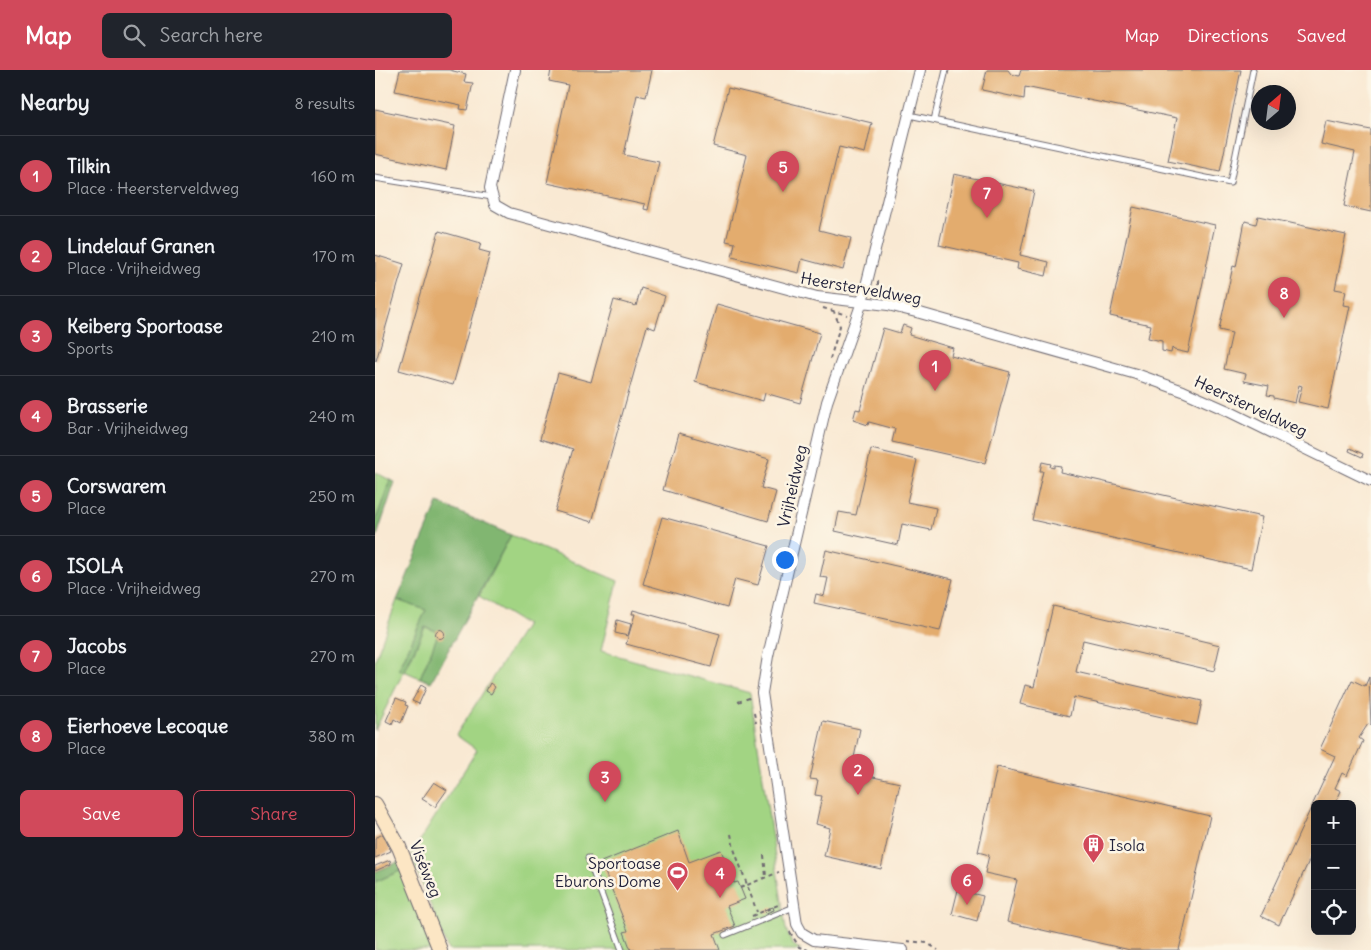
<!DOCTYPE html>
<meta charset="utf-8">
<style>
body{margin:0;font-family:Delius,sans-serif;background:#20242c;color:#f1f3f6}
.controls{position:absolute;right:15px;bottom:15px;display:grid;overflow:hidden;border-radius:8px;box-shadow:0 5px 20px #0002}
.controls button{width:45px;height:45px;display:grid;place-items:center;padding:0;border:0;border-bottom:1px solid #363941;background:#171b24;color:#f1f3f6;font:25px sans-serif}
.compass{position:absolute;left:876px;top:15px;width:45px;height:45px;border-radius:50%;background:#171b24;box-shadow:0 5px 20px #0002;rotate:28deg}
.you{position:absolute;left:409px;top:489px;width:18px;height:18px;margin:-12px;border:4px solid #fff;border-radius:50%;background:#1a73e8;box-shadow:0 0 0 8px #1a73e833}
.badge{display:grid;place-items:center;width:32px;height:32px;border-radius:50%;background:#d1495b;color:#fff;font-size:16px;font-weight:700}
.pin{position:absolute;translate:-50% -41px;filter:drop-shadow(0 1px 2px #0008)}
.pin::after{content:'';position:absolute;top:26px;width:18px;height:15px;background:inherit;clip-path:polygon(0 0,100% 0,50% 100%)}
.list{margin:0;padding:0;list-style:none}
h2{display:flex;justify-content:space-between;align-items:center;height:65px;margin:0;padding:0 20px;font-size:21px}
h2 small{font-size:16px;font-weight:400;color:#9ea1a6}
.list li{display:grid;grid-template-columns:32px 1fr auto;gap:15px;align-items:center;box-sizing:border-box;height:80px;padding:0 20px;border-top:1px solid #363941}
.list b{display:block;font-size:19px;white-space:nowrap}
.list p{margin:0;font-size:16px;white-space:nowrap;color:#9ea1a6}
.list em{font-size:16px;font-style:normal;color:#9ea1a6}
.actions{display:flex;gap:10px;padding:15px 20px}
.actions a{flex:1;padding:11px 0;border:1px solid #d1495b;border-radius:8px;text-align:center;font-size:18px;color:#d1495b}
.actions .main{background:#d1495b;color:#fff}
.icon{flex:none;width:28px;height:28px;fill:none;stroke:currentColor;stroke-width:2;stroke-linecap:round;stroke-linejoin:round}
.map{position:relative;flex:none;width:996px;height:880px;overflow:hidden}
header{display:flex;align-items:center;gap:30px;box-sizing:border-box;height:70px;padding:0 25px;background:#d1495b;color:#fff}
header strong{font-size:24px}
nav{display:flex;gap:28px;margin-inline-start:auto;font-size:18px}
.search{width:350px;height:45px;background:#20242c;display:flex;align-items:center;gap:12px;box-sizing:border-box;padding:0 18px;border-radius:8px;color:#9ea1a6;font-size:19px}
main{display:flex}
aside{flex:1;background:#171b24}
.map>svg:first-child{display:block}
</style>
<header>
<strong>Map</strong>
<div class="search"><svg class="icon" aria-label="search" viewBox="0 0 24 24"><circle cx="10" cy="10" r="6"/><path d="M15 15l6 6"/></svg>Search here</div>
<nav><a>Map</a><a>Directions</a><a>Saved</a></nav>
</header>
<main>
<aside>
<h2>Nearby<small>8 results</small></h2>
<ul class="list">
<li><span class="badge">1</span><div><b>Tilkin</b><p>Place · Heersterveldweg</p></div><em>160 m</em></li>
<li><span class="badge">2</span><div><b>Lindelauf Granen</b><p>Place · Vrijheidweg</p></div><em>170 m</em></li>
<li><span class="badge">3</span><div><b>Keiberg Sportoase</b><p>Sports</p></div><em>210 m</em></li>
<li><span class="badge">4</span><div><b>Brasserie</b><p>Bar · Vrijheidweg</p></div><em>240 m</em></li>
<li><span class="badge">5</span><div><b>Corswarem</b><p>Place</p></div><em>250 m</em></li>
<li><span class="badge">6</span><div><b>ISOLA</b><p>Place · Vrijheidweg</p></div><em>270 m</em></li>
<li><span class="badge">7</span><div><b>Jacobs</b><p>Place</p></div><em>270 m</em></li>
<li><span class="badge">8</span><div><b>Eierhoeve Lecoque</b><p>Place</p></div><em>380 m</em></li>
</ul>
<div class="actions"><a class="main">Save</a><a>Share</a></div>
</aside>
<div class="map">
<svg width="996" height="880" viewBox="0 0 996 880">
<rect width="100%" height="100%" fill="#fcf5e5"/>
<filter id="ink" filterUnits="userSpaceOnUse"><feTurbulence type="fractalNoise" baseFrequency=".02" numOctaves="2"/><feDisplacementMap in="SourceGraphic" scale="10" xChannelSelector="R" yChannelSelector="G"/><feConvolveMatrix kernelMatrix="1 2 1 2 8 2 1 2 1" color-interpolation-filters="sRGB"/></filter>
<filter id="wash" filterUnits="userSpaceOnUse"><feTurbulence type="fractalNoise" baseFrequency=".0096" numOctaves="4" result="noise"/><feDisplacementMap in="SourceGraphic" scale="20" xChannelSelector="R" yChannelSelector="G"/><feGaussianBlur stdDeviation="1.12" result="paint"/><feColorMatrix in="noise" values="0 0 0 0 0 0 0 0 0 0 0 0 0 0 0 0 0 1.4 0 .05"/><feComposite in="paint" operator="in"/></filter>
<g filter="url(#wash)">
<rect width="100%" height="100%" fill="#f9e9d3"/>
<path fill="#a2d483" stroke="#627b5f" d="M0,402L15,410L0,453Z
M136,465L243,511L226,581L375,623L411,859L417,874L426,880H73L36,785L102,680L81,665L151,555L104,526Z
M22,530L51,540L24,599L30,601L50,557L64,562L45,608L29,601L0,660V590Z
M27,800L59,880H0V812Z"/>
<path fill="#81b671" stroke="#526c56" d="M15,410L20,412L0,472V453Z
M63,433L136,465L56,612L45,608L64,562L50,557L29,601L24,599L51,540L22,530Z
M23,792L27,800L0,812V802Z"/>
<g id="blocks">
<path fill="#e3ac6e" d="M25,0H74L91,4L89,12L98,13L92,40L85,39L86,35L20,21Z
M176,0H277L271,27L262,25L249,85L284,92L273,140L269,139L270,134L172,113L193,15L174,11Z
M612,0H633L636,4L644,6L646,0H866L845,102L793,91L802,48L650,17L649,29L607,20Z
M353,18L497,53L490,83L464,77L444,160L476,168L468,200L427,189L424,203L357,187L360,173L351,171L372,85L338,76Z
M0,39L80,56L71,100L0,84Z
M951,51L996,60V142L969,136L980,82L946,74Z
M579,104L659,121L645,185L674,192L671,206L642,199L643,193L564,175Z
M758,137L840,155L813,283L799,280L797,278L796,283L787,281V271L773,268L776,255L735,246Z
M883,146L971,165L960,219L971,221L968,235L975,236L953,339L923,332L927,316L924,315L920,333L899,328V326L892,325L894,316L869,311L871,304L849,299L857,263L844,260L858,196L861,197L870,151L881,154Z
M64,161L106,173L104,180L115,183L78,315L24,300Z
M0,185L29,194L1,291L0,290Z
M266,218L290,226L280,259L272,256L217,452L180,441L198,379L165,369L183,303L216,312L239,230L261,236Z
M342,234L445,263L425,333L390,323L388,331L320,312Z
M528,255L536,258L534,265L578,278L576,286L635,302L610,393L517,372L520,359L494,352L493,355L478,350L481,339L485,340L508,258L525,263Z
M304,363L394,389L386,418L401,422L393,451L288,420Z
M975,378L988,384L987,387L974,381Z
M496,379L542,390L532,432L561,438L556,460L527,454L523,475L460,461L464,442L481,445Z
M667,392L676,394L675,397L679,398V395L686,396L685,402L887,447L876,499L657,450L668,401H665Z
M287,447L394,476L383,515L360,509L352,538L268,514Z
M451,480L578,509L565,561L439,533L441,524L449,526L453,508L445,507Z
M678,536L845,575L839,601L708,570L701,602L827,631L822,655L699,627L695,646L645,634L650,615L659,617Z
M258,540L345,564L336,597L251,574L260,544H257Z
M242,550L256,554L253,566L240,563Z
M60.5 564a4.5 4.5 0 1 1 9 0a4.5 4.5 0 1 1-9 0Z
M994,607L996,655L993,654L984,668L988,671L972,706L967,703L960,718L966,721L960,734H940V778L904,855L886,846L960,686L945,679L977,610L990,616Z
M115,613L120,617L116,624L111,621Z
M46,615L51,618L44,634L37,631Z
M21,628L31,632L30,635L33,636L26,653L19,649L17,654L11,651Z
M448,651L485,659L476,702L525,713L506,799L449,786L455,758L441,754L447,726L440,725L443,710L435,709Z
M622,697L835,746L804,880H755L632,852L642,810L610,803L614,785L603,782Z
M59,712L72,720L60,737L47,729Z
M303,761L314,792L346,780L359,813L363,812L370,829L352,836L360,856L339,864L345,880H256L249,862L253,861L226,792Z
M8,764L16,781L0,788V768Z
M15,790L16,794L0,801V796Z
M583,820L608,826L602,851L577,844Z
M398,837L399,840L391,843L389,840Z"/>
</g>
</g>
<g filter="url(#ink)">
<use href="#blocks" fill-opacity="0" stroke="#6d6870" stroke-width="1"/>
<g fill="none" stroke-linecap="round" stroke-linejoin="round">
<defs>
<path id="lane" d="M534,45L855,113L878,0
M559,50L571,0
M0,108L117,127
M213,788L247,880
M350,865L419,837"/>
<path id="street" d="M140,0L115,118L120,135L134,143L442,227L513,235L545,243L761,304L808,321L851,340L996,411
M528,880L439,870L427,863L422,854L387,623L393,586L452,332L487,232L545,0"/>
<path id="secondary" d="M0,734L24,777L65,880"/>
</defs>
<use href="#lane" stroke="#6d6870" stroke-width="7"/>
<use href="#street" stroke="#6d6870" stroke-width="12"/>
<use href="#secondary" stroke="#6d6870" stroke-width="16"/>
<path stroke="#6d6870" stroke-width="2" stroke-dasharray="4 4" stroke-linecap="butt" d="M503,211V215L508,225
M448,238L472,245
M455,289L465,256L459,242
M363,632L377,627
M379,643L381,653
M356,764L359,779L382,842
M389,785L391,807
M365,818L404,802
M377,846L403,835
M415,862L424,877L433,880
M532,871L552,873L563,880"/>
<use href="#lane" stroke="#fff" stroke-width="5"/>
<use href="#street" stroke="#fff" stroke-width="10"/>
<use href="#secondary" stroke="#fce6c4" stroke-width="14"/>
</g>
</g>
<defs>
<symbol id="building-pin" viewBox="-11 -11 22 30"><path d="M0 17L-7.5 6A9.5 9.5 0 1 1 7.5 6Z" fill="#d1495b" stroke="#fcf5e5"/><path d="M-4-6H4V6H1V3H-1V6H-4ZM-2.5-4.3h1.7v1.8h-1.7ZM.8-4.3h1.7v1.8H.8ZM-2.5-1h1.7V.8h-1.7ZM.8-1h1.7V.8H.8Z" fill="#fff"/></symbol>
<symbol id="stadium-pin" viewBox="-11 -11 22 30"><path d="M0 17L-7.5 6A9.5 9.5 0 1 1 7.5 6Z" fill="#d1495b" stroke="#fcf5e5"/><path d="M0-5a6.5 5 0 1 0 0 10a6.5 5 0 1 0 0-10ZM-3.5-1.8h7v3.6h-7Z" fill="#fff"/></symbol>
</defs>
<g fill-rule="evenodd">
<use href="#building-pin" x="706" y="762" width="25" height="34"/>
<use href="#stadium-pin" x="290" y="790" width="25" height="34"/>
</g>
<g text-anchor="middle" stroke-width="5" stroke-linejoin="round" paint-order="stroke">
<g font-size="16" fill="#22223b" stroke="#fcf5e5">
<text transform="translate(486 218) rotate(10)" y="6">Heersterveldweg</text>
<text transform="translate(876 336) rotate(25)" y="6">Heersterveldweg</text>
<text transform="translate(417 416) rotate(-77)" y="6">Vrijheidweg</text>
<text transform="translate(51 799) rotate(68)" y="6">Viséweg</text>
</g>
<g font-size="16" fill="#22223b" stroke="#fcf5e5" text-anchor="start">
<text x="734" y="781">Isola</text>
<text x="286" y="799" text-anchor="end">Sportoase<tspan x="286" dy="18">Eburons Dome</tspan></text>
</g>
</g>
</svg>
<div class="controls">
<button>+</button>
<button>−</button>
<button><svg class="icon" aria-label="locate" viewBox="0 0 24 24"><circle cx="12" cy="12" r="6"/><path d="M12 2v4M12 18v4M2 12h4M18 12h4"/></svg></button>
</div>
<svg class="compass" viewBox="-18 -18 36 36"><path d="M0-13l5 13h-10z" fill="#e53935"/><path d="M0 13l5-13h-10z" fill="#9ea1a6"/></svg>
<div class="you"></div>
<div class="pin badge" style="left:560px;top:321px">1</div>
<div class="pin badge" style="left:483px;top:725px">2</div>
<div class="pin badge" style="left:230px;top:732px">3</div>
<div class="pin badge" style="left:345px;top:828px">4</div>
<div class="pin badge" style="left:408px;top:122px">5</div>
<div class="pin badge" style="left:592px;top:835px">6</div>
<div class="pin badge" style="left:612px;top:148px">7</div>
<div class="pin badge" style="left:909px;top:248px">8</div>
</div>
</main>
